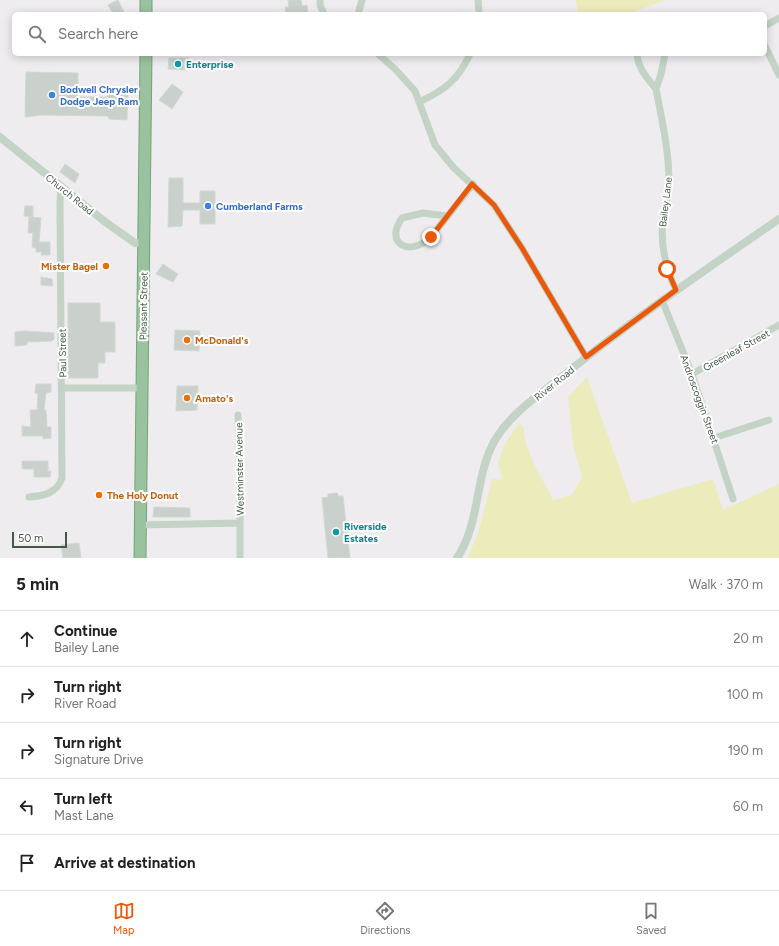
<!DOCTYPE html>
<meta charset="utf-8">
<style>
body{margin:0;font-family:Figtree,sans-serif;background:#f2f2f2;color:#222}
.scale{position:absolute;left:12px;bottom:10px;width:55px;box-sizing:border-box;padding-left:4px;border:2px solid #465948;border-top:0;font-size:11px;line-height:14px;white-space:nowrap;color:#465948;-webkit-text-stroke:3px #fff;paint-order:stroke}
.stop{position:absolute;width:12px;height:12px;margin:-9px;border:3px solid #ea580c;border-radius:50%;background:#fff}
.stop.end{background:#ea580c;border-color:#fff;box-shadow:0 1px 4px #0008}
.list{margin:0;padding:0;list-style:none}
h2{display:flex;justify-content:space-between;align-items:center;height:52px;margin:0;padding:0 16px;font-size:17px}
h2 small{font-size:13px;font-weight:400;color:#767676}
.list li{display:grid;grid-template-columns:26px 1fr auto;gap:12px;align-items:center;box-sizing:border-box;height:56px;padding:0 16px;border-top:1px solid #e0e0e0}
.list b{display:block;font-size:15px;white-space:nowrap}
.list p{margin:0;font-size:13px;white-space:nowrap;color:#767676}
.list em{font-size:13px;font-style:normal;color:#767676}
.icon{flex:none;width:22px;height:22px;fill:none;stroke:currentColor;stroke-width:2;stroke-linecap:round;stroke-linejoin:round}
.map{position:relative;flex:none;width:779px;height:558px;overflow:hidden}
.search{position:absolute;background:#fff;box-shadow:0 2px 10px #0003;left:12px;right:12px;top:12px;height:44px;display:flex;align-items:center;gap:10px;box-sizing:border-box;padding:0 14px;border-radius:6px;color:#767676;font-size:15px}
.sheet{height:332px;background:#fff}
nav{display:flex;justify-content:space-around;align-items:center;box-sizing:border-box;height:56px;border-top:1px solid #e0e0e0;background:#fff;font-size:11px;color:#767676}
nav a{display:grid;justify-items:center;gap:2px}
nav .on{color:#ea580c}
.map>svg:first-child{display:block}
</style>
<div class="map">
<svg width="779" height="558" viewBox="0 0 779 558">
<rect width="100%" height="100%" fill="#eeecef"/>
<path fill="#ebebbc" d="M576,0H665L628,14H578Z
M587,377L632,503L713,479L723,510L779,484V558H467L478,534L492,479L501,480L502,477L498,464L504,445L519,423L524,427C522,447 544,481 553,500L572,495L582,477L573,445L568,397Z"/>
<path fill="#cad1cc" stroke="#d1d8d3" d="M118,0L125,14H113L108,5Z
M288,0H301L302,6L307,5L308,14H286L285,7H289Z
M169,58H188L187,70L168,69Z
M26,72L78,73V97H108L109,93H128L127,120L109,119L108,116L41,115L25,117Z
M172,84L183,92L172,109L159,100Z
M65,164L79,174L75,183L60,172Z
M169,178H183V203H200V191H215V224H200V210H183L182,226L168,227Z
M25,206H33V217L24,216Z
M29,217L41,218L39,242H50V255H41L42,252H36V248L32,247L33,233H28Z
M163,264L178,274L173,282L156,274Z
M41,277L52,279L53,286L41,285Z
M68,303H100V322H115V352H105V363H98V378H68Z
M175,330L200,331L199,351L174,350Z
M25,331L54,333V339L52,341L27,342V345L15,346V332Z
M36,384H51V392L46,393L44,410H46L47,427H51V438L43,439V436H22V426L31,427L30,410H37L38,393H35Z
M177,386H198L197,410L176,411Z
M22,461H48V471H51L50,477H34V469H22Z
M337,493L338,496H343L350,558H328L322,498L328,497V494Z
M154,507L190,508V517H153Z
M79,543L81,558H63L61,545Z"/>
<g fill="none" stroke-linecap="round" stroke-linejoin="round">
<defs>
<path id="trunk" d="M146,14V0
M140,558L146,54"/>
</defs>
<use href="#trunk" stroke="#72a579" stroke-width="13"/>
<path stroke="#c3d3c5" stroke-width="7" d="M320,0V5L324,14
M478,0L479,14
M358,14L362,0
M765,26L779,18
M765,46L779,75
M378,54L395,69L415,91L435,145L454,168L494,205L522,248L586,357
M637,54C638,68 647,78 656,89L661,74L665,54
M656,89C662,120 669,151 669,183C669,195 664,207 663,219C660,245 665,267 676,290
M419,102C445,90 458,80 470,54
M447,216L423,213L402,218C384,243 409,258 431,237L473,184
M662,300L692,374L733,499
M692,374L779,325
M63,388H142
M238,415L240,482V558
M714,438L769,420
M29,497C44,496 57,493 62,478L60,202L61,187
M140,525L240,523"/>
<path stroke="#c3d3c5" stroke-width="8" d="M0,137L104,221L135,243H145
M457,558C481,522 474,477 495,440C510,414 539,395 563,376C632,320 705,270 779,219"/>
<use href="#trunk" stroke="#9ac29f" stroke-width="11"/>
</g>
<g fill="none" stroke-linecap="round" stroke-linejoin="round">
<path stroke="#ea580c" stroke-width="5" d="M431,237L472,184L494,205L522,248L586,357L676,290L667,269"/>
</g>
<g fill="#0f9aa8" stroke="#fff" stroke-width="1.5">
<circle cx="178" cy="64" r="4"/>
<circle cx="336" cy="532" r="4"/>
</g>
<g fill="#3f7fe0" stroke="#fff" stroke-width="1.5">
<circle cx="52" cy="95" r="4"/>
<circle cx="208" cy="206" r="4"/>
</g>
<g fill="#e8710a" stroke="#fff" stroke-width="1.5">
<circle cx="106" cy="266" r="4"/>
<circle cx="187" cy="340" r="4"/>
<circle cx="187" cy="398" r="4"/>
<circle cx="99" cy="495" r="4"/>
</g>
<g text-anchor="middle" stroke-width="4" stroke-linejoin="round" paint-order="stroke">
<g font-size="10" font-weight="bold" fill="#0d838f" stroke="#fff" text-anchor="start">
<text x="186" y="68">Enterprise</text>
<text x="344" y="530">Riverside<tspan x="344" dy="12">Estates</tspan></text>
</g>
<g font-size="10" font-weight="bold" fill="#366cbe" stroke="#fff" text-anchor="start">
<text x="60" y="93">Bodwell Chrysler<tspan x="60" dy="12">Dodge Jeep Ram</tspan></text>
<text x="216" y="210">Cumberland Farms</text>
</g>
<g font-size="10" fill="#465948" stroke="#fff">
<text transform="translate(70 194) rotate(39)" y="4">Church Road</text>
<text transform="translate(665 202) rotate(-83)" y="4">Bailey Lane</text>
<text transform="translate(143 306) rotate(-89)" y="4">Pleasant Street</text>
<text transform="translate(736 350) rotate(-29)" y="4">Greenleaf Street</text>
<text transform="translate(62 353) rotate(-91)" y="4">Paul Street</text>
<text transform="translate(554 383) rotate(-39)" y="4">River Road</text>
<text transform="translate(700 399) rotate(70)" y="4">Androscoggin Street</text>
<text transform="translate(239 469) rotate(-91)" y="4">Westminster Avenue</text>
</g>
<g font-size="10" font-weight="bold" fill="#c56008" stroke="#fff" text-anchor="start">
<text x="98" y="270" text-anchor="end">Mister Bagel</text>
<text x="195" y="344">McDonald's</text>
<text x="195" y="402">Amato's</text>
<text x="107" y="499">The Holy Donut</text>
</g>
</g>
</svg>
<div class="scale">50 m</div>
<div class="stop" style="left:667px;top:269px"></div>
<div class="stop end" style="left:431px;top:237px"></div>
<div class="search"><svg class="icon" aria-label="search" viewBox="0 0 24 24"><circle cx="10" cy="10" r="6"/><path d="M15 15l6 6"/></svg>Search here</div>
</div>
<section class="sheet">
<h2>5 min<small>Walk · 370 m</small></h2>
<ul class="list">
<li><svg class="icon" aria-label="ahead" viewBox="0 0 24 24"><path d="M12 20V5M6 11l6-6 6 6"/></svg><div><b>Continue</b><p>Bailey Lane</p></div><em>20 m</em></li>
<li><svg class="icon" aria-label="right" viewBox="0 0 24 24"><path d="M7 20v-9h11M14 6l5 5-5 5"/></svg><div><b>Turn right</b><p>River Road</p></div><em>100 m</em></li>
<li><svg class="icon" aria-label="right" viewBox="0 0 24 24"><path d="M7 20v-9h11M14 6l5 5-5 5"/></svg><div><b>Turn right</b><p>Signature Drive</p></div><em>190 m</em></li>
<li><svg class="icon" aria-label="left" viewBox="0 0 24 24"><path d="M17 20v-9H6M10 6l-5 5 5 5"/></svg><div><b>Turn left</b><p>Mast Lane</p></div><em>60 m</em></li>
<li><svg class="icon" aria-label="arrive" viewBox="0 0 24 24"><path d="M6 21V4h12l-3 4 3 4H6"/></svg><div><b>Arrive at destination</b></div></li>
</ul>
</section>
<nav>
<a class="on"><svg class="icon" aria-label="map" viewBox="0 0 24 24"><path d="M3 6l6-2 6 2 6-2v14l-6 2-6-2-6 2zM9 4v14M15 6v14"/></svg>Map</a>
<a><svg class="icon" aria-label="directions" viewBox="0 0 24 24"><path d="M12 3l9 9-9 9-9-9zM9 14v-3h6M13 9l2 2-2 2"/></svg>Directions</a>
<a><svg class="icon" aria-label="saved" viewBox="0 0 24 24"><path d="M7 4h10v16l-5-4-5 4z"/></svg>Saved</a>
</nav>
